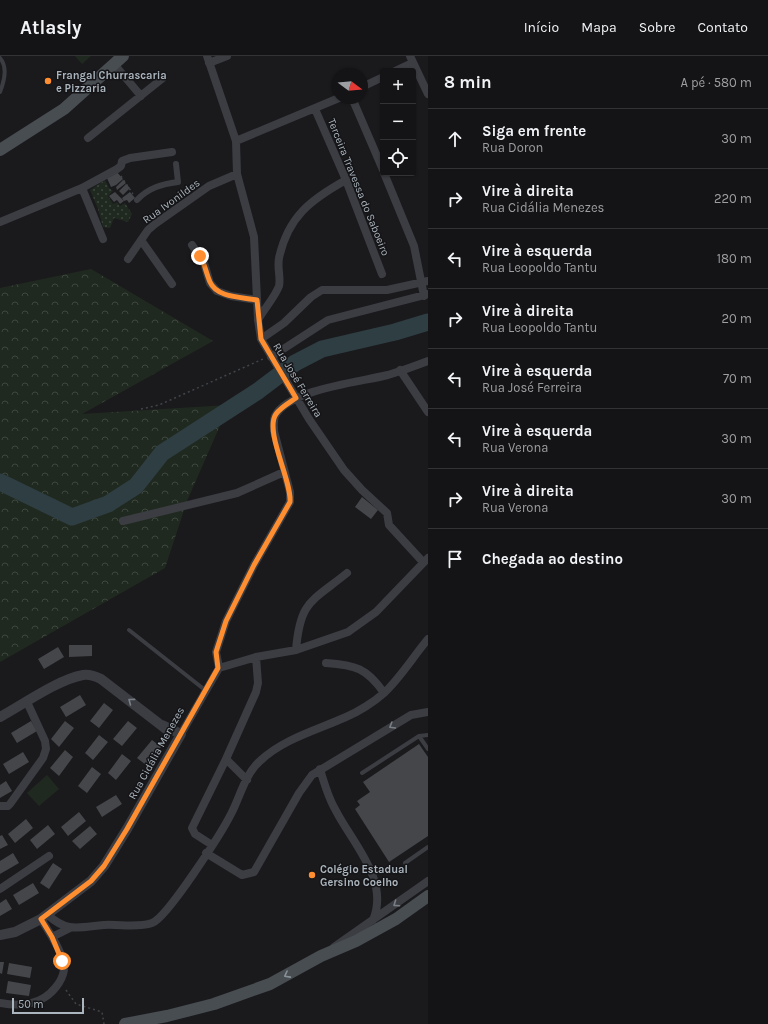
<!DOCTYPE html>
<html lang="pt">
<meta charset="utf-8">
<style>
body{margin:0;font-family:Karla,sans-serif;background:#212123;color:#f1f3f6}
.controls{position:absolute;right:12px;top:12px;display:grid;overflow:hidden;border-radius:4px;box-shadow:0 1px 3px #0004}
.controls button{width:36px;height:36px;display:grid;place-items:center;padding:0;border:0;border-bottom:1px solid #333335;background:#141416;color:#f1f3f6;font:20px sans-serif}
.compass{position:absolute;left:332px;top:12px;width:36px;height:36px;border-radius:50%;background:#141416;box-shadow:0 1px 3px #0004;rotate:106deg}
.scale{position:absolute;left:12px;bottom:10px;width:72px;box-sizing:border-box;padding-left:4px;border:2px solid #abb5bd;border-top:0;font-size:11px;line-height:14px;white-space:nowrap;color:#abb5bd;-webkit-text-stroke:3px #151518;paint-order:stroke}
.stop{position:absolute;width:12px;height:12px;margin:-9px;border:3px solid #ff8e30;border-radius:50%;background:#fff}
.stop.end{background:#ff8e30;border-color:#fff;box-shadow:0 1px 4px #0008}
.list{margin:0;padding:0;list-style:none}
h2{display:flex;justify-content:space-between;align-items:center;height:52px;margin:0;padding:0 16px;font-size:17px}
h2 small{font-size:13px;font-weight:400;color:#9d9ea1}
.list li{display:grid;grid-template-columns:26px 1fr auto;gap:12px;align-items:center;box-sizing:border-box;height:60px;padding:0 16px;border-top:1px solid #333335}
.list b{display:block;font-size:15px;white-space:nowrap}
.list p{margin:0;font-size:13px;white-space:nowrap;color:#9d9ea1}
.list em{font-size:13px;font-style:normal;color:#9d9ea1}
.icon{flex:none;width:22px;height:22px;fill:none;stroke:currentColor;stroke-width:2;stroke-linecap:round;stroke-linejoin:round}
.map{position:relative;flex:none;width:428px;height:968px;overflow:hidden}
header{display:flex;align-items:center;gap:24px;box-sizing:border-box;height:56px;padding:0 20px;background:#141416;border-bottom:1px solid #333335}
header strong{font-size:19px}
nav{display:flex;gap:22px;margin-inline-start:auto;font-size:14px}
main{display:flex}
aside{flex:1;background:#141416}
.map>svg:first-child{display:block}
</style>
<header>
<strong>Atlasly</strong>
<nav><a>Início</a><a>Mapa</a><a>Sobre</a><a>Contato</a></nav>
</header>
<main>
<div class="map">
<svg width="428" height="968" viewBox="0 0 428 968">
<defs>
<pattern id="grass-dots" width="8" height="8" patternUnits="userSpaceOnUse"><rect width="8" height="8" fill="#20291f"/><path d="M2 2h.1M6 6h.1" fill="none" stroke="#3e463e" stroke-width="1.8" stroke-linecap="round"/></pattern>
<pattern id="forest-crowns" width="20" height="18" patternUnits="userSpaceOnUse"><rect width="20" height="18" fill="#20291f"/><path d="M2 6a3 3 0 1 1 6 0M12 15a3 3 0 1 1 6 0" fill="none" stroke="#3e463e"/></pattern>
</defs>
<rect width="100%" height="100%" fill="#1a1a1d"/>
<path fill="url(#grass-dots)" d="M105,124L109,132L113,135L108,140L113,148L117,146L120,150L125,147L132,158L128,166L114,162L110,172L103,171L98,153L90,134Z"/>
<path fill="url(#forest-crowns)" d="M91,213L213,285L82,358L229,349L187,445L165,512L0,606V232Z"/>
<path fill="#20291f" d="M75,0H91L82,8Z
M47,719L59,733L39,750L27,737Z"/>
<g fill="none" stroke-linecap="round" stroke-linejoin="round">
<path stroke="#2e3e43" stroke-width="17" d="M0,426L72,461L108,448L136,430L162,397L258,335L295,307L322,293L395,276L428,266"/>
</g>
<path fill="#44464a" d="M116,115L123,123L116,129L111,131L106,120Z
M123,124L126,127L117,134L116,131Z
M126,128L130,132L123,139L119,135Z
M115,136L124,145L122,142L130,136L135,142L129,147L127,144L124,145L120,148L117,144L114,146L109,140Z
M362,441L378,454L371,463L355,451Z
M69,589H92V600L69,601Z
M58,591L64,601L44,613L38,603Z
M80,639L86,649L66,661L60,651Z
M104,647L113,654L99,672L90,665Z
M31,665L37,675L17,687L11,677Z
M65,665L74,672L59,691L51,683Z
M128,665L137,672L122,690L113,683Z
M99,679L108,686L93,704L85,697Z
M152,684L161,691L146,709L137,702Z
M419,688L428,701V780L389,806L355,753L360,749L357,745L370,736L363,726Z
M65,694L73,701L59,720L50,712Z
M23,696L29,706L9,718L3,708Z
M122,698L131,705L116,724L108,717Z
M92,711L101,718L87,737L78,730Z
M6,725L12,735L0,742V729Z
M116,739L122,748L102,761L96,751Z
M79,756L86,765L68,780L61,771Z
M26,763L33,772L15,787L8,778Z
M48,769L55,778L37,793L30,784Z
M90,770L97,778L80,793L72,785Z
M2,779L8,789L0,793V780Z
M13,797L19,807L0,818V805Z
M53,807L62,813L49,833L40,827Z
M33,827L39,837L19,849L13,839Z
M6,843L12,853L0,860V847Z
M0,906H4L2,918L0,917Z
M9,907L32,911L30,922L7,918Z
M8,925L31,929L29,940L6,937Z"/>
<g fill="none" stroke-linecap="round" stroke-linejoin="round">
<path stroke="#404549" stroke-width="1.5" stroke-dasharray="2 3" stroke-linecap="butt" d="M121,120L133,138
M141,353L159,349L263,303
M66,934L76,948L102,956L104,968"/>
<path stroke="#3b3d42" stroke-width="4" d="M0,2C8,11 4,26 0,36
M129,574L205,634
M419,680L428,693
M362,717L419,680L428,679
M405,807L428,791"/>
<path stroke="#3b3d42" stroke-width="6" d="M137,144C148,132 162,128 178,126L176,108"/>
<path stroke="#3b3d42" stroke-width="8" d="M207,0L236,85L237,118L254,181L258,264L261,283L309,363L344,414L362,434L387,457L389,469L423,506
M410,0L428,38
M209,7L227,0
M114,8L141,40
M395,15L412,7
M362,31L383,21
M352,42L383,114
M315,53L346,124L382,218
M88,82L163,22
M236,85L339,42
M384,117L414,190L424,240
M82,132L103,183
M0,166L82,132L117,113L121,110L122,105L130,102L172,96
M141,184L172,228
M192,189L204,207L210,227L217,235L231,240L257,244
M128,203L148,174L155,168L209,130L237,118
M258,264C264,253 275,241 279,230C281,222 277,212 279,202C288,161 310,144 346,124
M261,283L284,267L311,241L322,234H387L428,225
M271,301L328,264L428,238
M400,314L428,356
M123,465L237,437L284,416
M296,594C300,545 311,546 347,517
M326,607C355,609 367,612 384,637
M219,612L216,596L226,565L254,509L290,446V436L274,375C274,370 273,365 275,360C289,333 360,326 388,319C401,315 415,310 428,305
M181,678L219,612L256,601L296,594L348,576L376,556L428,502
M320,713C324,727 328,741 335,753C352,787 390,824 373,864
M247,724L226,703L256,636L258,627L256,601
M0,750H8L10,748L43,702L46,693L45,685L27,646
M212,789L195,778L192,772L226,703
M206,797L242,819L254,816L299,737L312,719L411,659L428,656
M0,833L49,800
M48,859C67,877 80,871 104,869C119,868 138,872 152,867C167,862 222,776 231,758C240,741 245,718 260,705C283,683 317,674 346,661C358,656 374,646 384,637C400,622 413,601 428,583
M52,881L70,872
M334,891L428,825
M0,947C22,951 42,949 56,931C60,926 63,921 64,914C64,897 50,878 41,863"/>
<path stroke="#3b3d42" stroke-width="10" d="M0,661C22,649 59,623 83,619C89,618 95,620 101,623L166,673
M0,879L15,876L41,863L91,825L104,810L127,773L181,678L162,669"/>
<path stroke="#484d52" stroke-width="12" d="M0,94L64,53L123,0
M125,968L167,960L214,948L270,928L321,900L356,885L396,863L428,840"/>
</g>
<defs><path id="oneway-chevron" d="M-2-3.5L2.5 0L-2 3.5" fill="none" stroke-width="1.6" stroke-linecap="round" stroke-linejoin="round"/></defs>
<g stroke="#797f86">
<use href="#oneway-chevron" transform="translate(131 645) rotate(-143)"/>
<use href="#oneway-chevron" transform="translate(392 670) rotate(149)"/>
<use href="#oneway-chevron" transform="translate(396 848) rotate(146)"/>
</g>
<use stroke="#889198" href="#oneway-chevron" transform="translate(287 919) rotate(152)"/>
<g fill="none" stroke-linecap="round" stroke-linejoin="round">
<path stroke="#ff8e30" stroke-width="5" d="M62,905L52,881L41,863L91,825L104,810L127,773L218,612L216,596L226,565L254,509L290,446C292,425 264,375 276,358C281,351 289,347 296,342L261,283L257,244C242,241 217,242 210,226C206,217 205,208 200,200"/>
</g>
<g fill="#ff8e30" stroke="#151518" stroke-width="1.5">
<circle cx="48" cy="25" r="4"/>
<circle cx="312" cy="819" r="4"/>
</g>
<g text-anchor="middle" stroke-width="3" stroke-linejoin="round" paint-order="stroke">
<g font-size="11" font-weight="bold" fill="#abb5bd" stroke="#151518" text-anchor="start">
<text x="56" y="23">Frangal Churrascaria<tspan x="56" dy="13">e Pizzaria</tspan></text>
<text x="320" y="817">Colégio Estadual<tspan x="320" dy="13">Gersino Coelho</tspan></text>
</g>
<g font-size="11" fill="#abb5bd" stroke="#151518">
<text transform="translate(359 131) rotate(68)" y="4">Terceira Travessa do Saboeiro</text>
<text transform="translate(171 145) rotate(-36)" y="4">Rua Ivonildes</text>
<text transform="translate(298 324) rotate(59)" y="4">Rua José Ferreira</text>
<text transform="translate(156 697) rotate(-61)" y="4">Rua Cidália Menezes</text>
</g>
</g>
</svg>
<div class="controls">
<button>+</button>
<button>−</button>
<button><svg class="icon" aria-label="locate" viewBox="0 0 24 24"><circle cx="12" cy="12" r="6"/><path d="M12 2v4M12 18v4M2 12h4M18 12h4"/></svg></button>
</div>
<svg class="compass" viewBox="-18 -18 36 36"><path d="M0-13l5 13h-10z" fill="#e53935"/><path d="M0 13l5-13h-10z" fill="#9d9ea1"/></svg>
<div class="scale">50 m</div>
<div class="stop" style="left:62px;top:905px"></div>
<div class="stop end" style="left:200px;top:200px"></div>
</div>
<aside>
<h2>8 min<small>A pé · 580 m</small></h2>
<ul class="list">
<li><svg class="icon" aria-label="ahead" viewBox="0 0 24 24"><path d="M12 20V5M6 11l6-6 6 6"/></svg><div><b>Siga em frente</b><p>Rua Doron</p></div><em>30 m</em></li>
<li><svg class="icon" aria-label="right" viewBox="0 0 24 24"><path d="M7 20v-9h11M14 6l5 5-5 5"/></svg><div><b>Vire à direita</b><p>Rua Cidália Menezes</p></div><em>220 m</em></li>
<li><svg class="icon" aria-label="left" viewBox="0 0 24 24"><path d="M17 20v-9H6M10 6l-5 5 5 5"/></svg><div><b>Vire à esquerda</b><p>Rua Leopoldo Tantu</p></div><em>180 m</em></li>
<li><svg class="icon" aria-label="right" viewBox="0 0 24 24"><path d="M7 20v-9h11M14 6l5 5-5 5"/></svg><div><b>Vire à direita</b><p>Rua Leopoldo Tantu</p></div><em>20 m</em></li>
<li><svg class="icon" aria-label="left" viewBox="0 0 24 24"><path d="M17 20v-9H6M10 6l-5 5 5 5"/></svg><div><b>Vire à esquerda</b><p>Rua José Ferreira</p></div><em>70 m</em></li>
<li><svg class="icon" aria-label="left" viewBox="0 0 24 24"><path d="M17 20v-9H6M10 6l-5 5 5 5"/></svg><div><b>Vire à esquerda</b><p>Rua Verona</p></div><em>30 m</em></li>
<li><svg class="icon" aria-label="right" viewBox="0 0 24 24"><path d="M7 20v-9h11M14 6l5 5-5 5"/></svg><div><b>Vire à direita</b><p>Rua Verona</p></div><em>30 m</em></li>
<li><svg class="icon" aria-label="arrive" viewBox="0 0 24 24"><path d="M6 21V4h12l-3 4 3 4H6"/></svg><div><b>Chegada ao destino</b></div></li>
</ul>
</aside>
</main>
